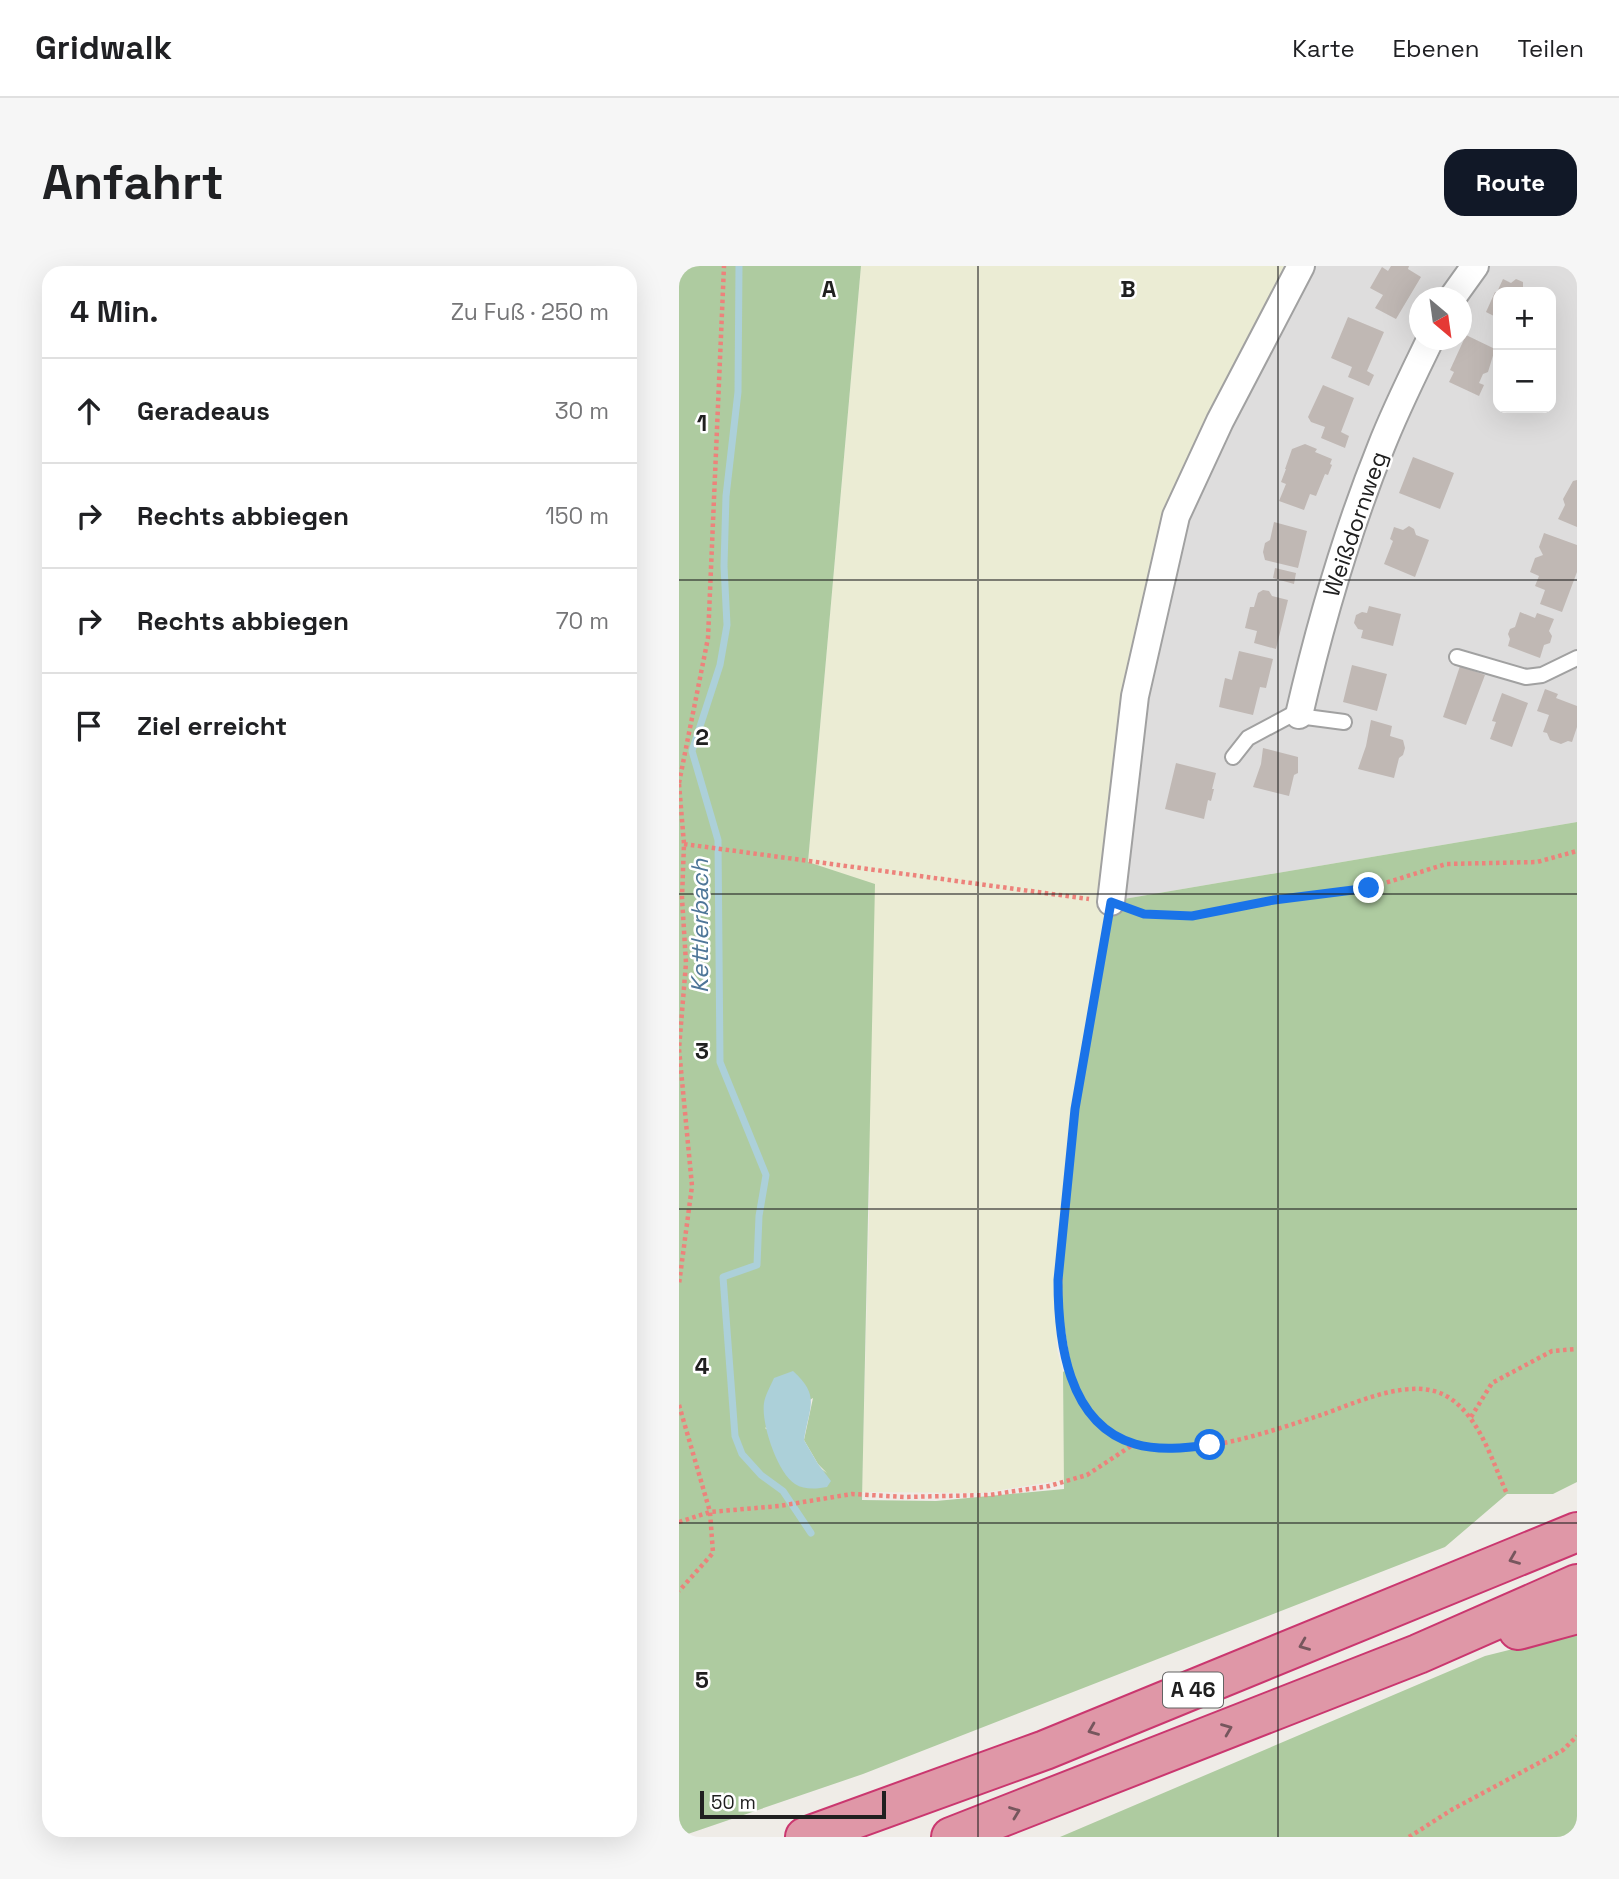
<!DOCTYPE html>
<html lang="de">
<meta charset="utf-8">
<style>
body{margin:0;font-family:"Space Grotesk",sans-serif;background:#f6f6f6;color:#202124}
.controls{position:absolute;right:21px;top:21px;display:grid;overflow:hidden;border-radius:14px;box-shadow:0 7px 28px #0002}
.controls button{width:63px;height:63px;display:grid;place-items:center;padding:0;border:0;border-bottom:2px solid #e0e0e0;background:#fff;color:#202124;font:35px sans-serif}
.compass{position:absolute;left:730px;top:21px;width:63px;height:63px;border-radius:50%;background:#fff;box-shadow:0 7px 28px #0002;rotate:151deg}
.scale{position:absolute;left:21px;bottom:18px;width:186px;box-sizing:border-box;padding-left:7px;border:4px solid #202020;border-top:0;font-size:19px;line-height:24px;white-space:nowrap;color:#202020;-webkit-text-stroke:5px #fff;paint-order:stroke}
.stop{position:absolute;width:21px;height:21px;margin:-16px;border:5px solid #1a73e8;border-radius:50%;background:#fff}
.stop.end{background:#1a73e8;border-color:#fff;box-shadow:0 2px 7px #0008}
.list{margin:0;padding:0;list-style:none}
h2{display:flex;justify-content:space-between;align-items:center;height:91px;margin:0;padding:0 28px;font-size:30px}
h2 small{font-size:23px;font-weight:400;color:#757577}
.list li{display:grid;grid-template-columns:46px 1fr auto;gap:21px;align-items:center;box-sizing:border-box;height:105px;padding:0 28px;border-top:2px solid #e0e0e0}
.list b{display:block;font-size:26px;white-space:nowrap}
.list em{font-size:23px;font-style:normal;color:#757577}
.icon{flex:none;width:38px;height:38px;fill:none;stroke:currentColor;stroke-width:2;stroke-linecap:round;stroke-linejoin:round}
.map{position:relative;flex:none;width:898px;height:1571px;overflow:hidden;border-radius:21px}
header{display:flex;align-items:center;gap:42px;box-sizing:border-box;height:98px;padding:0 35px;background:#fff;border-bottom:2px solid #e0e0e0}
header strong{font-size:33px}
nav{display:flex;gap:38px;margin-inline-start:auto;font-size:24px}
.intro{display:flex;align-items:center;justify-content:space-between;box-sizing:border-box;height:168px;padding:0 42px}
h1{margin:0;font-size:49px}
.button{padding:18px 32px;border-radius:21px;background:#111827;color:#fff;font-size:24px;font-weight:700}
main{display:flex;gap:42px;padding:0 42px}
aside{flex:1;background:#fff;border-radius:21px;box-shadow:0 7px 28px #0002}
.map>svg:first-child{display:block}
</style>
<header>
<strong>Gridwalk</strong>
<nav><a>Karte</a><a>Ebenen</a><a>Teilen</a></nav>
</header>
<div class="intro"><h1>Anfahrt</h1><a class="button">Route</a></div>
<main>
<aside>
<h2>4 Min.<small>Zu Fuß · 250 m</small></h2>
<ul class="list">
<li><svg class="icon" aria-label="ahead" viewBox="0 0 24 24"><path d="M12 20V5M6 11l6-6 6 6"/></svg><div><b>Geradeaus</b></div><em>30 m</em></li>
<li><svg class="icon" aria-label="right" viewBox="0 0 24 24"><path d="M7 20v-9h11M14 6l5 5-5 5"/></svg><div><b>Rechts abbiegen</b></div><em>150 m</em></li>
<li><svg class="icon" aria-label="right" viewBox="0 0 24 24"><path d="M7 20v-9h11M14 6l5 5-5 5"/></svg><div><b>Rechts abbiegen</b></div><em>70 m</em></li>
<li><svg class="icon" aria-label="arrive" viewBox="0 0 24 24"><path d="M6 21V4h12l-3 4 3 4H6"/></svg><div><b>Ziel erreicht</b></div></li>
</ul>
</aside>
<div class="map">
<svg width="898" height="1571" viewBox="0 0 898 1571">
<rect width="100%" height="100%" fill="#efece7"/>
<path fill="#dedddd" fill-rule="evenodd" d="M617,0H898V556L433,635L495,249ZM819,26H872V142H819ZM740,32H782V74H740Z"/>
<path fill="#ebecd4" d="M182,0H617L495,249L392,852L375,1016L378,1084L384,1106L385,1214L303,1227L183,1226L191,911L129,596Z"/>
<path fill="#aecba0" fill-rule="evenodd" d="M0,0H182L129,596L196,618L183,1234L257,1235L385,1223L384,1106L392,1101L381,1033L382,1012L398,843L433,635L898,556V1216L874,1228H828L766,1281L184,1508L0,1571ZM134,1132L125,1174L139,1198L148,1207L86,1162Z
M898,1367V1571H381L806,1390Z"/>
<path fill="#acd0d9" d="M114,1105C142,1130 130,1141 125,1174L139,1198L152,1215L148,1221C138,1223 125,1224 116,1218C98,1206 82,1157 85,1137C86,1129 92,1119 95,1112Z"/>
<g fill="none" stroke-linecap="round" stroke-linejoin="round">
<path stroke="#acd0d9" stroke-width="7" d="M60,0L59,126L47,230L45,300L48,359L41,399L13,485L39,574L41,796L87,909L80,950L78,999L44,1011L56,1170L63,1188L82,1209L104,1225L132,1267"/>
</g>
<path fill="#c0b8b4" d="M712,0H730L729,3L742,11L717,53L696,42L704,29L691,22L703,1L709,5Z
M824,13L832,17L837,13L844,16V22L852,26H818Z
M816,26L819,27V52L807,46Z
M669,51L705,66L688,105L695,109L690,120L669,111L673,101L652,92Z
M787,69L816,83L809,106L804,108L800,117L805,119L800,130L770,116L775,106L771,104Z
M644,119L675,132L662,166L670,170L666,182L642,172L646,161L632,156L629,151Z
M626,178L638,183L636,186L653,193L651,198L653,199L649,209L646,208L637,230L631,228L625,244L600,235L607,218L602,216L607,203H606L613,183Z
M734,191L775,207L761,243L720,227Z
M898,214V261L879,253L886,239L884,233L894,215Z
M595,256L628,265L619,302L586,294L584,286L586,277L591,274Z
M730,260L735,263L737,269L750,274L736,311L705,298L714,275L711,273L715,261L724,264Z
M865,267L898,279V306L883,346L861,338L866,324L856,320L860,310L851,306L856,292L864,289L860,281Z
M596,302L617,307L615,318L594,312Z
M584,324L590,325L593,330L609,334L597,383L575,377L578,365L566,362L571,341H575L579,327Z
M690,340L722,348L714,380L682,372L684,364L679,363L675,357L677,349L683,346L688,347Z
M841,346L856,352L858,347L875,353L870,365L873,370L871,377L865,379L861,392L829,380L831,373L829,368L831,363L836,361Z
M560,385L594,393L587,422L581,421L574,449L540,441L546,412L553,414Z
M673,399L708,408L698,445L664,436Z
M781,400L806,409L787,459L764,451Z
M866,423L879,428L877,432L898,440V461L893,476L889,475L882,478L871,474L868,467L864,466L870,449L858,445Z
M823,427L849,437L833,481L811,473L817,456L813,455Z
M692,454L713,460L711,470L724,474L726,482L724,489L720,492L715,512L679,503L687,480Z
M584,482L619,491V507L615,509L610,530L574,521L582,498Z
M497,497L537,507L533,523H535L532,535L529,534L525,553L486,543Z"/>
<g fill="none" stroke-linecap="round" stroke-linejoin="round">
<defs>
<path id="lane" d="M778,391L847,411L863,409L898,392
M554,491L569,472L612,449L665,456"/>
<path id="street" d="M773,32L796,0
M620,449C641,358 667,268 702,181C716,145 734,109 751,74
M432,636L456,430L497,250L541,155L622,0"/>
<path id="highway" d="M839,1364L898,1348
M126,1571L366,1484L898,1266
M272,1571L739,1388L898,1318"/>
</defs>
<use href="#lane" stroke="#a1a1a1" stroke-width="18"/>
<use href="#street" stroke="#a1a1a1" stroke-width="30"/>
<use href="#highway" stroke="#ca376f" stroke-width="42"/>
<path stroke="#ed827b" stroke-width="4.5" stroke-dasharray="3.5 3.5" stroke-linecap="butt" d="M0,517L29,372L45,0
M0,518L5,578L3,632L7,697L0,783L13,920L0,1018
M5,578L410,633
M453,643L465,648L513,650L595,634L690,622L767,598L858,596L898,585
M428,658C417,720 403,782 396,845C393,873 391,901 388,929C382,989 375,1048 390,1108C398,1139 425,1169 456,1178C512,1194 589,1166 642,1149C677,1137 734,1109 769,1131C801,1151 813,1195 828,1228
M0,1139L31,1246L34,1287L0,1325
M792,1151L813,1117L873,1085L898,1083
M0,1256L31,1246L100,1240L173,1228L226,1231L310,1229L370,1220L408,1209L455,1178
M730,1571L774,1543L884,1484L898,1470"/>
<use href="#lane" stroke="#fff" stroke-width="14"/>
<use href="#street" stroke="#fff" stroke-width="26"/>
<use href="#highway" stroke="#df97a7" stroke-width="38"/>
</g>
<defs><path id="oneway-chevron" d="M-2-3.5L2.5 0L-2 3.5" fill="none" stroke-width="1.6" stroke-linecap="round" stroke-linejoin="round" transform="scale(1.75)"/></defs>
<g stroke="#76565d">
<use href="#oneway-chevron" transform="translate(835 1293) rotate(158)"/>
<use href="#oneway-chevron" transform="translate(625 1379) rotate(158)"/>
<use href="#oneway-chevron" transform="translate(548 1463) rotate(-22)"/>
<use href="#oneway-chevron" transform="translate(414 1464) rotate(158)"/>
<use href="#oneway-chevron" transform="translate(336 1546) rotate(-21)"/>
</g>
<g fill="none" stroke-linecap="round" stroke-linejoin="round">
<path stroke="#1a73e8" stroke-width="9" d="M531,1179C507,1182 479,1185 456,1178C388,1158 379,1074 379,1014L396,843L432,636L465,648L513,650L595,634L690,622"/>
</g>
<path fill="none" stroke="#202020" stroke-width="2" stroke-opacity="0.55" d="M299,0V1571M599,0V1571M0,314H898M0,628H898M0,943H898M0,1257H898"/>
<g text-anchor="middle" stroke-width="5" stroke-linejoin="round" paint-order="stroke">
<rect fill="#fff" stroke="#636363" stroke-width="2" x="484" y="1406.5" width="60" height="35" rx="5"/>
<g font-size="21" font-weight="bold" fill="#202020">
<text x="514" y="1431">A 46</text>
</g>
<g font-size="23" fill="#202020" stroke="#fff">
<text transform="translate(676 258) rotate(-71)" y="8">Weißdornweg</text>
</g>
<g font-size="24" font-style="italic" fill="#4e7698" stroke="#fff">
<text transform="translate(21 660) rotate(-90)" y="8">Kettlerbach</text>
</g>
</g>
<g font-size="23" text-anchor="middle" font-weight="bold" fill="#202020" stroke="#fff" stroke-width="5" stroke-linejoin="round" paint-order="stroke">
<text x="150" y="31">A</text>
<text x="449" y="31">B</text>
<text x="23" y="165">1</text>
<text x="23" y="479">2</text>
<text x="23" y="793">3</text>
<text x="23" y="1108">4</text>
<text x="23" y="1422">5</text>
</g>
</svg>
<div class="controls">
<button>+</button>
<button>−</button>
</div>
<svg class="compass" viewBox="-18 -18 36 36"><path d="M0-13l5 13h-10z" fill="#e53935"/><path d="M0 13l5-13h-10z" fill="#757577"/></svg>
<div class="scale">50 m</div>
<div class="stop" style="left:531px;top:1179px"></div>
<div class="stop end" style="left:690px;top:622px"></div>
</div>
</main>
